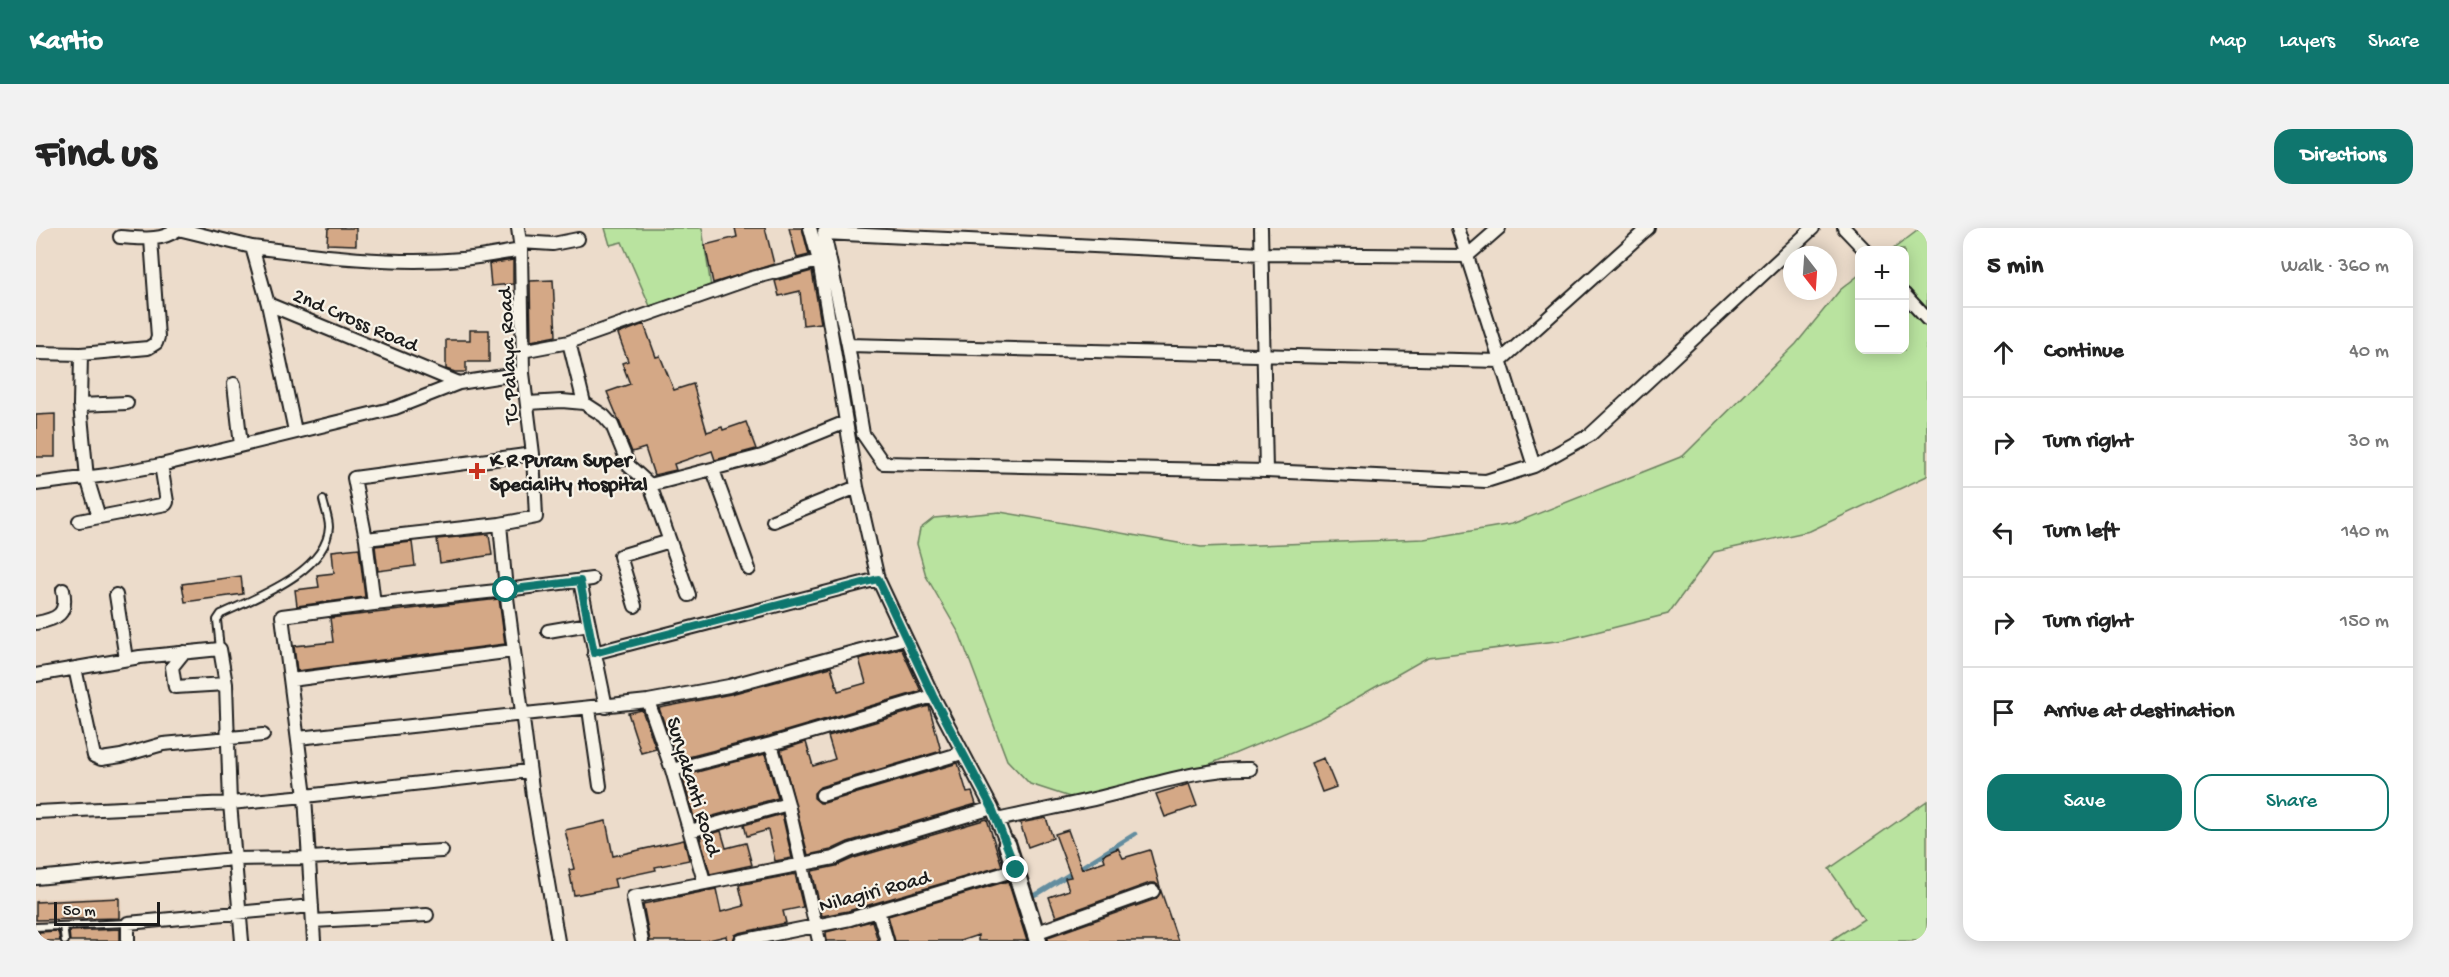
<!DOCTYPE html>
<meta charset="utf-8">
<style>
body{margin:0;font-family:"Gochi Hand",sans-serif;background:#f2f2f2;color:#222}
.controls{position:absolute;right:18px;top:18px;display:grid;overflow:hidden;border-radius:12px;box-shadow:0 3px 15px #0003}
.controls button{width:54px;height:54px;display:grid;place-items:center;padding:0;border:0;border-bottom:2px solid #e0e0e0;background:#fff;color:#222;font:30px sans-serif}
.compass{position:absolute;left:1747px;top:18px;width:54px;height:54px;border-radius:50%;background:#fff;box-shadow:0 3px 15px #0003;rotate:163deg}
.scale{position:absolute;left:18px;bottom:15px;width:106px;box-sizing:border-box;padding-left:6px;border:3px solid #1c1c1c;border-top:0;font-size:16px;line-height:21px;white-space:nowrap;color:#1c1c1c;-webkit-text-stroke:4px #f7f3e8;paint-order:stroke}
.stop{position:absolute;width:18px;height:18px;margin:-14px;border:4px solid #0f766e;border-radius:50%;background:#fff}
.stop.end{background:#0f766e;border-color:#fff;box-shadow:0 2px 6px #0008}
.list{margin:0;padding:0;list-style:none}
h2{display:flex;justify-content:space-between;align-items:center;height:78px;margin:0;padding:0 24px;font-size:26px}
h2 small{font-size:20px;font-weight:400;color:#767676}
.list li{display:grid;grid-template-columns:39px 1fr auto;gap:18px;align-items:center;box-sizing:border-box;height:90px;padding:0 24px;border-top:2px solid #e0e0e0}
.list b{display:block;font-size:22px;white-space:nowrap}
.list em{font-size:20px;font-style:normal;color:#767676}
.actions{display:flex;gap:12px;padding:18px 24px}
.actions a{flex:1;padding:14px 0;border:2px solid #0f766e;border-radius:18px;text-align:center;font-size:21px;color:#0f766e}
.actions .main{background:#0f766e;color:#fff}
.icon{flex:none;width:33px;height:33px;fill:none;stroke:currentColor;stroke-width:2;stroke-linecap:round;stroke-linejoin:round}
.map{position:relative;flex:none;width:1891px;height:713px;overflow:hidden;border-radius:18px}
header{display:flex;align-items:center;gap:36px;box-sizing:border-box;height:84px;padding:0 30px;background:#0f766e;color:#fff}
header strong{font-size:28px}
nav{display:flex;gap:33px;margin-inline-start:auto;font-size:21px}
.intro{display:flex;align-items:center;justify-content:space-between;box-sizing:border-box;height:144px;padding:0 36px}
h1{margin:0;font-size:42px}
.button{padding:15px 27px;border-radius:18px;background:#0f766e;color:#fff;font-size:21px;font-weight:700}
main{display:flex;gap:36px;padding:0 36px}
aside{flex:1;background:#fff;border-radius:18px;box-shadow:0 3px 15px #0003}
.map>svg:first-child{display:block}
</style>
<header>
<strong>Kartio</strong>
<nav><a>Map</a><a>Layers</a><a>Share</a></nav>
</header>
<div class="intro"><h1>Find us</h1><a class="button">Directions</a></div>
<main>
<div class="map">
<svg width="1891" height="713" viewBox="0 0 1891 713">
<rect width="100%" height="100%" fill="#ecdccb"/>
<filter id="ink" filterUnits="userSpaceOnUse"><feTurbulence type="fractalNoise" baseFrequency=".0167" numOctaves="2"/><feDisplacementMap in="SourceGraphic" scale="12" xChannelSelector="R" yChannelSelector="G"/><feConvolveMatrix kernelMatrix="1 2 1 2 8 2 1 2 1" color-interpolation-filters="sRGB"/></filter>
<g filter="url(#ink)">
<path fill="#e5ccb6" d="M85,668L87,713H0V671Z"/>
<path fill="#b9e39f" stroke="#6a805e" stroke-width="1.5" d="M569,0H666L675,59L614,78L586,14L574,17Z
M1885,0H1891V248L1774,303L1678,324L1632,386L1528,412L1392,429L1287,489L1162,541L1052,575L994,556L971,532L924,407L890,348L881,316L884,301L898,290L964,284L1165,319L1388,311L1476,296L1647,228L1760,116L1804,62L1823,47L1824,122H1868V22H1856Z
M1891,573V713H1794L1828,691L1793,641Z"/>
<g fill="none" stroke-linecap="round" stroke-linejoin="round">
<path stroke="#648d9f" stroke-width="4.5" d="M974,677L1003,665L1099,606"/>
</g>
<path fill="#d4a886" stroke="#1c1c1c" stroke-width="1.5" d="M292,0H320V17L291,16Z
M699,0H729L738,36L677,55L669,17L701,9Z
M753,0H766L773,27L761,30Z
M477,32V56L455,58L453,36Z
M776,43L785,95L767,97L764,63L743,68L739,53Z
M517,52L520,108L495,113L494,53Z
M608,96L620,129L624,128L638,162L657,156L671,204L686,199L687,202L710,194L720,221L679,232L676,223L638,236L640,242L618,247L609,220L596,224L571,164L594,156L586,135L592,133L582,106Z
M434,102H453V134H430V144H419L410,141V112H434Z
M19,186V229H0V187Z
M453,306L456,327L404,335L401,311Z
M376,314L379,338L342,343L339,318Z
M323,320L329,369L261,378L259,362L283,359L281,347L298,345L296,323Z
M205,348L207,366L149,374L146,356Z
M463,371L469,416L261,443L258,418L297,414L294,390Z
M865,420L885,463L733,508L641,532L623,480L695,466L795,439L802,463L830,455L823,431Z
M893,478L905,523L784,559L778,565V570L784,575H788L922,535L931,565L936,564L940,576L812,614L795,622L772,627L745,522L770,514L777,538L799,531L792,508Z
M606,482L620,521L605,525L592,485Z
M729,526L742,570L659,593L646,548Z
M1288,530L1300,559L1286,564L1275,535Z
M1153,556L1161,578L1129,589L1120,566Z
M746,586L756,630L739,633L732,602L711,608L708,597Z
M1010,590L1017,610L992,619L984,595Z
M951,591L966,638L812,683L786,688L776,643L800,638L818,630Z
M570,593L577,628L648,612L653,632L619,639L620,642L578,651L580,659L538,667L533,642L538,641L529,602Z
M1032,602L1046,641L1069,633L1067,627L1082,620L1087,630L1114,622L1124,659L1119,655H1114L1020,689L1013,669L1033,662L1029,650L1035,649L1019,606Z
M685,603L690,620L710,615L716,637L674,646L664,609Z
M759,646L767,679L747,683L750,695L703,705L699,707L697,713H691L690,708L669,713H614L607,676L680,661L685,684L708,678L703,657Z
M972,653L991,713H942V707L924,713H859L852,688Z
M1125,663L1142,713H1012V709L1120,671Z
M83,670V690L0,692V674Z
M836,693L842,713H791L790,704Z
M84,701V713H34L33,703Z
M22,703L24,713H3V704Z"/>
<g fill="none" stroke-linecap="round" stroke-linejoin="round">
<defs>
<path id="lane" d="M184,421L181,392L185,386C219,370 291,344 293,299C293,291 289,281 287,272
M27,698L29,713
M0,699L92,695"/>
<path id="street" d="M138,0L216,19L232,76L423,155
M774,0L783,33L821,259L842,351L897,468L956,580L971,616
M1225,0L1230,243
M1422,0L1498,238
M1463,0L1431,28L1226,26L788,5L812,117L827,206L847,235L1230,243L1450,253L1498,238L1554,207L1777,0
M1808,0L1829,22
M84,9C105,10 123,14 141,2
M484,14L517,16L542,11
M216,19C285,28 357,37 426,31C446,29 466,25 485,22
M1868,66L1891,91
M232,76L259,203
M533,114L548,175
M812,117L1464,133L1612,0
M486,123L533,114L716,50L783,33
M0,125L45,126L112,120L120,115L122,109L115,11
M45,126L44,177L51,250L63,289
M198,156L205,217
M492,175L526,173L548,175L568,188L576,197L593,238L614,257L726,228L810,194
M44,177L91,175
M677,242L713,341
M0,256L71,247L125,237L359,180L423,155L487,145
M614,257L653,367
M43,293L130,276L131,274L125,237
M737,293L821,259
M330,311L464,296
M544,353L570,479
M80,367L90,431
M338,376L330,311L318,250L497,226
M599,378L584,328L634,313
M0,395C22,391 32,386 27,362
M512,403L553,396
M148,424L136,439L139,459L190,456
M558,425L842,351
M39,440L58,528L65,531L85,528L127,516L227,507
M0,447L104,429L184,421L190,456L194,575L0,584
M255,452L477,423
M612,473L636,542L668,653
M553,481L564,558
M262,510L612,473L693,458L869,410
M636,542L735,516L897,468
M786,567L926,525
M752,576L783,713
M961,592C1000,583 1040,576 1078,566C1123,555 1168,540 1214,541
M654,603L752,576L735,516
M0,650L198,631L273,630L406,623
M842,683L851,713
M277,693L391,687
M999,705L1117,663
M92,713V695L276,678
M206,713L194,575L269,568L246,388L338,376L470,362L464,296L500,289L497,226L487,145L485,22L482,0
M278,713L269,568L493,543
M522,713L497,568L470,362L556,351
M606,713L597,669L798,630L815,622L956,580
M705,713L814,691L980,642"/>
<path id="secondary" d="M971,616L1002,713"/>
</defs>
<use href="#lane" stroke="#1c1c1c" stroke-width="10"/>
<use href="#street" stroke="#1c1c1c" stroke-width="16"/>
<use href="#secondary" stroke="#1c1c1c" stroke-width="21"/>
<use href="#lane" stroke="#f7f3e8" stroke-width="6"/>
<use href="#street" stroke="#f7f3e8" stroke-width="12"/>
<use href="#secondary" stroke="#f7f3e8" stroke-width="16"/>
</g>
</g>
<g fill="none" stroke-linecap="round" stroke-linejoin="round" filter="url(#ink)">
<path stroke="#0f766e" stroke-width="8" d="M470,362L544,353L558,425L842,351L897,468L956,580L980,642"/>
</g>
<path fill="#c8321e" stroke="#f7f3e8" stroke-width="2" d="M438 234h6v6h6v6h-6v6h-6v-6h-6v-6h6z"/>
<g text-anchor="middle" stroke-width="4.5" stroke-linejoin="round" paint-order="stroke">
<g font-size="21" fill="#1c1c1c" stroke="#f7f3e8">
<text transform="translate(320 91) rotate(23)" y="7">2nd Cross Road</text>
<text transform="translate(471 128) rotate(-93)" y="7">TC Palaya Road</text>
<text transform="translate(659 558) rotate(73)" y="7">Suryakanti Road</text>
<text transform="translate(838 662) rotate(-15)" y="7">Nilagiri Road</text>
</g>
<g font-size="21" font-weight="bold" fill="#1c1c1c" stroke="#f7f3e8" text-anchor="start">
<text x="454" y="238">K R Puram Super<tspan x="454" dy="24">Speciality Hospital</tspan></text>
</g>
</g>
</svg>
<div class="controls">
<button>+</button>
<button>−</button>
</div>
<svg class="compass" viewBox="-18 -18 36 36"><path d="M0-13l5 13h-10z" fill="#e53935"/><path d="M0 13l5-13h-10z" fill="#767676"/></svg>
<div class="scale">50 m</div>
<div class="stop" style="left:470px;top:362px"></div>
<div class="stop end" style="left:980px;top:642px"></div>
</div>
<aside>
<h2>5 min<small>Walk · 360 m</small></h2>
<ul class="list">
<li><svg class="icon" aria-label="ahead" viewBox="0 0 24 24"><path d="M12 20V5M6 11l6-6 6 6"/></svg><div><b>Continue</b></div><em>40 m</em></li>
<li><svg class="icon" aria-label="right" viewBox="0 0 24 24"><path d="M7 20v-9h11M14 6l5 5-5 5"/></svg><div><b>Turn right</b></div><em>30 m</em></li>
<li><svg class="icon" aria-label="left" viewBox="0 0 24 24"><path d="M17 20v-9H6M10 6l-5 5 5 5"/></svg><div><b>Turn left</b></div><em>140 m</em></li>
<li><svg class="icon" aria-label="right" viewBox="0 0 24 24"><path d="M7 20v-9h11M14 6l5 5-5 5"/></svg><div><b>Turn right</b></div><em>150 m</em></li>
<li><svg class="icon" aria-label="arrive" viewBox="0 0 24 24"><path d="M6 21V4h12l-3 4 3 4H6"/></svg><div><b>Arrive at destination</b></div></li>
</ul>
<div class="actions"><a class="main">Save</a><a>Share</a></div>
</aside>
</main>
